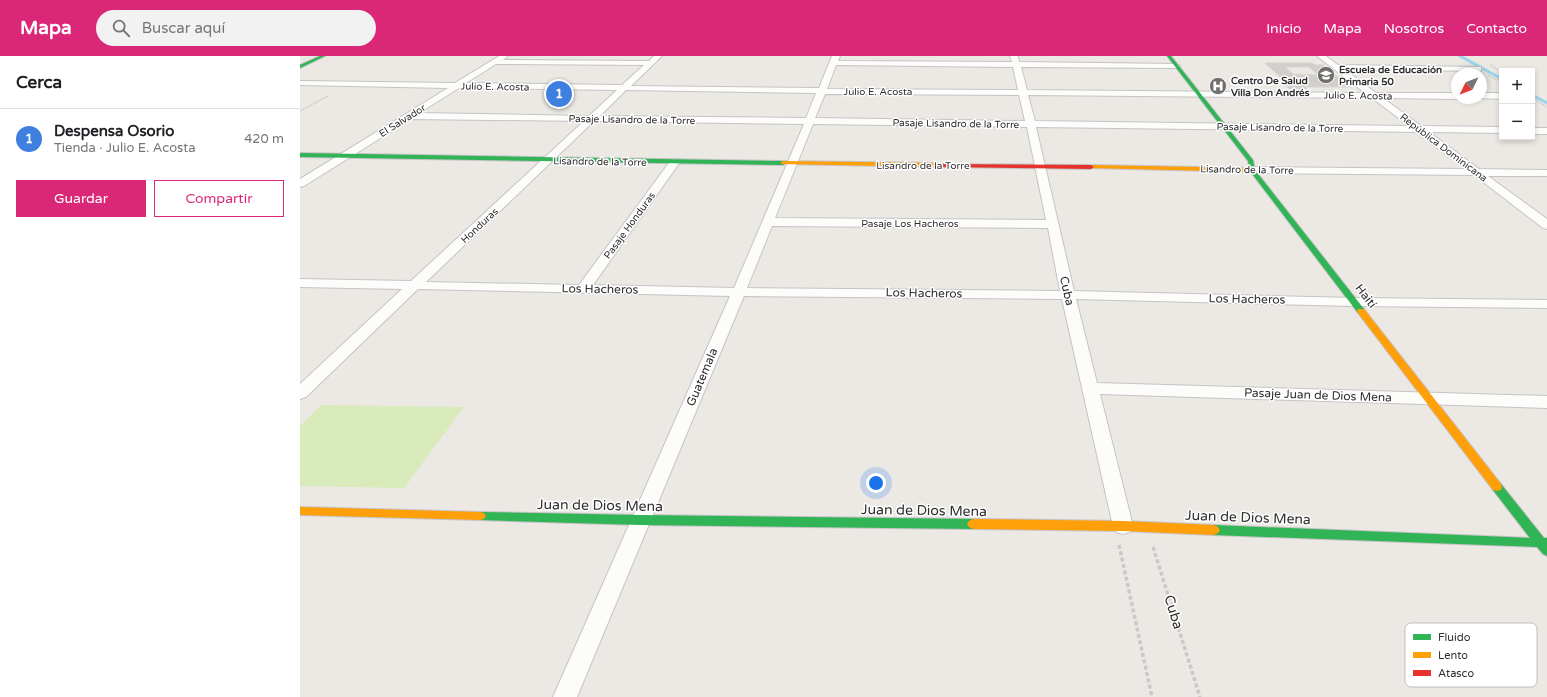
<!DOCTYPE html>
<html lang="es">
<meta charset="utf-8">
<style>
body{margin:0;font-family:"Varela Round",sans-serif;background:#f2f2f2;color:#202124}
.controls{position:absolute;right:12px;top:12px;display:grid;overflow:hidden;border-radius:0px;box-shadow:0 2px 6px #0003}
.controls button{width:36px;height:36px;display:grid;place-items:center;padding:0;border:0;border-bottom:1px solid #e0e0e0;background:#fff;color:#202124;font:20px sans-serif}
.compass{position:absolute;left:1151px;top:12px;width:36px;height:36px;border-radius:50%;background:#fff;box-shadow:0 2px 6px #0003;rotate:227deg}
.you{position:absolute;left:576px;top:427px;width:14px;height:14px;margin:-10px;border:3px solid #fff;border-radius:50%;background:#1a73e8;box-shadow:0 0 0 6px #1a73e833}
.badge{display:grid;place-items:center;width:26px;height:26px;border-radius:50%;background:#db2777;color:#fff;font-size:13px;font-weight:700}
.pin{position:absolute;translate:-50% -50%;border:2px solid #fff;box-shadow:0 1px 4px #0006}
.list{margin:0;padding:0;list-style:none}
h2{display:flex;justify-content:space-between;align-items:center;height:52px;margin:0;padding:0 16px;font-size:17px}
h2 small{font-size:13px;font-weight:400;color:#757577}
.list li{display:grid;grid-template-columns:26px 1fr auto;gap:12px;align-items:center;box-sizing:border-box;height:60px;padding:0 16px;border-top:1px solid #e0e0e0}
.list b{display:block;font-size:15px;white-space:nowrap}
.list p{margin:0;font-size:13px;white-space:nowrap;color:#757577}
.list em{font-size:13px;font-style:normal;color:#757577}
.actions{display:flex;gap:8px;padding:12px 16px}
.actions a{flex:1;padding:9px 0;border:1px solid #db2777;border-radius:0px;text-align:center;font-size:14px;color:#db2777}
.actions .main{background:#db2777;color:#fff}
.icon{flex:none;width:22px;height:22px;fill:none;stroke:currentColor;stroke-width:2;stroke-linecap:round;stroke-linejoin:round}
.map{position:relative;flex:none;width:1247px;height:641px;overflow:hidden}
header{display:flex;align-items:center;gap:24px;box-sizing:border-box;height:56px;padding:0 20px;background:#db2777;color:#fff}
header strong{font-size:19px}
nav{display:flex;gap:22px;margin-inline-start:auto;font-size:14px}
.search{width:280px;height:36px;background:#f2f2f2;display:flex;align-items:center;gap:10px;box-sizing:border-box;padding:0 14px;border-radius:22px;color:#757577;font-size:15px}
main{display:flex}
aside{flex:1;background:#fff}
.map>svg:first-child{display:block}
</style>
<header>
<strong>Mapa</strong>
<div class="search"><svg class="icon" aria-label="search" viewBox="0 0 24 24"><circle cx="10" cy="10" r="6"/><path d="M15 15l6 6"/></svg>Buscar aquí</div>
<nav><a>Inicio</a><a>Mapa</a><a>Nosotros</a><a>Contacto</a></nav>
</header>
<main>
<aside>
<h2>Cerca<small></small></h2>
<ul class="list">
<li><span class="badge" style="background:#3f7fe0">1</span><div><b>Despensa Osorio</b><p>Tienda · Julio E. Acosta</p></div><em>420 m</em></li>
</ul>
<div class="actions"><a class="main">Guardar</a><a>Compartir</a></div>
</aside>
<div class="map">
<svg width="1247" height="641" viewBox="0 0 1247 641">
<rect width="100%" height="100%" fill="#ece8e4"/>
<path fill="#d9eabb" d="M21,349L164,351L104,432L0,430V370Z"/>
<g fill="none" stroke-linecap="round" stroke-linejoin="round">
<path stroke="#99d6ec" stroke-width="3" d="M1160,0L1202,23
M1232,39L1247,47"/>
</g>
<path fill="#d1cecb" stroke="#d7d4d0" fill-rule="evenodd" d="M965,7H1012L1015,9H1023L1051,31H1005L1008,34L990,33L984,28H995L992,26H986ZM985,11H1009L1018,19L993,18Z"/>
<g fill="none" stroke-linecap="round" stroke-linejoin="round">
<defs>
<path id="street" d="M199,0H208L203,4L349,5L354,0H362L331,30L519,32L532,0H540L538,5L712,6L710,0H718L719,6L876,8L880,10L876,12L721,11L727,34L1065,37L1017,0H1026L1038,9L1181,11V15H1178L1044,13L1076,37H1157V42H1159L1157,43L1083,42L1121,70L1202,71V77L1129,76L1179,113L1247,114V120H1188L1247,163V173L1243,172L1174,119L952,117L947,114L952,111L1166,113L1116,76L736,71L774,235L1054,242L1247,244V252L1054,250L776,243L797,327L1247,340V352L800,338L833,470L830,476L823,478L816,476L813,470L762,243L444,240L277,641H253L430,240L118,233L6,341L0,343V328L102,233L0,231V223L111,225L284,65L111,63L4,130L0,131V123L148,32L0,29V25L155,27ZM196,8L344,9L322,29L166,27ZM536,9L713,11L718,34L527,33ZM159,32L317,34L289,60L119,57ZM326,34L516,37L506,62L300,60ZM525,38L719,39L725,65L515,62ZM728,39L1072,42L1109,70L735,65ZM294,65L504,68L434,232L293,229L380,106L375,103L371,104L279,229L126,226ZM513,68L727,71L746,164L475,162ZM472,170L748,172L760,235L447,232Z
M1181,37H1202V43L1179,42H1181Z
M1232,72H1247V78H1232Z"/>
<path id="fast" d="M20,0H25L0,12V9Z
M867,0H871L953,104L955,114L1064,253L1065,255L1064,257H1058L950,115L948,105Z
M0,97L483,105L486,107L483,109L0,101Z
M1197,427L1201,428L1244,482H1247V500L1243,498L1237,491L914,479L910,477L908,474L910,471L914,469L1230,482L1193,434L1192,431L1193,428Z
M180,456L340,459L673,463L677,465L679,468L677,471L673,473L340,469L180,464L176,463L174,460L176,457Z"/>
<path id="slow" d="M483,105L638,107L641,109L638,111L481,108V106Z
M791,109L952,112L955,114L952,116L789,112L788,111Z
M1058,253H1064L1201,428L1202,431L1201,434L1197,435L1193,434L1058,257L1057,255Z
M0,451L180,456L184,457L186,460L184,463L180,464L0,459Z
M673,463L823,465L914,469L918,471L920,474L918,477L914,479L823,475L673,473L669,471L667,468L669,465Z"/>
<path id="jam" d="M636,108L791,109L794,111L791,113L638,111L636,110Z"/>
</defs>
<use href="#street" stroke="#c5c4c5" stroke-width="2"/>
<use href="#fast" stroke="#c5c4c5" stroke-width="2"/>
<use href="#slow" stroke="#c5c4c5" stroke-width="2"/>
<use href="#jam" stroke="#c5c4c5" stroke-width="2"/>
<path stroke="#c9c9c8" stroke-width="1.5" stroke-dasharray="1.5 1" stroke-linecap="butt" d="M1190,9L1202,16
M1188,19L1202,26
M1232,42L1247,51
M0,55L28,40"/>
<path stroke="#c9c9c8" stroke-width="3.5" stroke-dasharray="4 2.5" stroke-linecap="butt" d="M819,489L852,641
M853,491L900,641"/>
<use href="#street" fill="#fcfcfb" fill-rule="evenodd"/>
<use href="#fast" fill="#30b455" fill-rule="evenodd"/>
<use href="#slow" fill="#ff9f0a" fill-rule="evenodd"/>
<use href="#jam" fill="#e5322d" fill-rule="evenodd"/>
</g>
<defs>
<symbol id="school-disc" viewBox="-11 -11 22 22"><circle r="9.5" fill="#706f6e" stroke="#fff"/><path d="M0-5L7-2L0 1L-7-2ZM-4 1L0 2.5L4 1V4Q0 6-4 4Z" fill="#fff"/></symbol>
<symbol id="hospital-disc" viewBox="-11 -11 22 22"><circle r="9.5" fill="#706f6e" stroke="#fff"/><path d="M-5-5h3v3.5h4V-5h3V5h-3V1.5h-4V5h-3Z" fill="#fff"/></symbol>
</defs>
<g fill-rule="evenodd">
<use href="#school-disc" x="1016" y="9" width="20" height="20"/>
<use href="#hospital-disc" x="908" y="20" width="20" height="20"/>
</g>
<g text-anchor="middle" stroke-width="3" stroke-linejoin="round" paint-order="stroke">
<g font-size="10" font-weight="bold" fill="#2e2e2e" stroke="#fff" text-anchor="start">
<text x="1039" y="17">Escuela de Educación<tspan x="1039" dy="12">Primaria 50</tspan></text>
<text x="931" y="28">Centro De Salud<tspan x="931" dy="12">Villa Don Andrés</tspan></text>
</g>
<g font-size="10" fill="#2e2e2e" stroke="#fff">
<text transform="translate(195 30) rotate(1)" y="4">Julio E. Acosta</text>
<text x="578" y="39">Julio E. Acosta</text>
<text transform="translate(1058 39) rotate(1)" y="4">Julio E. Acosta</text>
<text transform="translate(332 63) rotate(1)" y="4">Pasaje Lisandro de la Torre</text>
<text transform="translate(102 64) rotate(-32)" y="4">El Salvador</text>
<text transform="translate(656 67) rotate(1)" y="4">Pasaje Lisandro de la Torre</text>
<text transform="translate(980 71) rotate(1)" y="4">Pasaje Lisandro de la Torre</text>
<text transform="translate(1144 91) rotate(37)" y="4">República Dominicana</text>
<text transform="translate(300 105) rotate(1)" y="4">Lisandro de la Torre</text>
<text x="623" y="113">Lisandro de la Torre</text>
<text transform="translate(947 113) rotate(1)" y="4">Lisandro de la Torre</text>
<text x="610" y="171">Pasaje Los Hacheros</text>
<text transform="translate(179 169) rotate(-43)" y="4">Honduras</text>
<text transform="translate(329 169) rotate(-54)" y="4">Pasaje Honduras</text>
</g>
<g font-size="12" fill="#2e2e2e" stroke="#fff">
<text transform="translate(300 233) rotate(1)" y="4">Los Hacheros</text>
<text transform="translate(767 235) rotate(77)" y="4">Cuba</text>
<text transform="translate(624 237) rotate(1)" y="4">Los Hacheros</text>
<text transform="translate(1066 240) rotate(52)" y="4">Haití</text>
<text transform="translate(947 243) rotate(1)" y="4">Los Hacheros</text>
<text transform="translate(402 321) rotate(-67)" y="4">Guatemala</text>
<text transform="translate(1018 339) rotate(2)" y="4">Pasaje Juan de Dios Mena</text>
</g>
<g font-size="14" fill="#2e2e2e" stroke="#fff">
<text transform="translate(300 449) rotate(1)" y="5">Juan de Dios Mena</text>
<text transform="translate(624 454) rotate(1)" y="5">Juan de Dios Mena</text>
<text transform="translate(948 461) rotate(2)" y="5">Juan de Dios Mena</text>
<text transform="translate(874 556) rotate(73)" y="5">Cuba</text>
</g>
</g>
<rect x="1105" y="567" width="132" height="64" rx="6" fill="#fff" stroke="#c0c0c0" stroke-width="1"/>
<rect x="1113" y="578" width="18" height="6" fill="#30b455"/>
<rect x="1113" y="596" width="18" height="6" fill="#ff9f0a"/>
<rect x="1113" y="614" width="18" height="6" fill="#e5322d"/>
<g font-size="11" fill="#2e2e2e">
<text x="1138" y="585">Fluido</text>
<text x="1138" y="603">Lento</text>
<text x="1138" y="621">Atasco</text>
</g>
</svg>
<div class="controls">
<button>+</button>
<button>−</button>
</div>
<svg class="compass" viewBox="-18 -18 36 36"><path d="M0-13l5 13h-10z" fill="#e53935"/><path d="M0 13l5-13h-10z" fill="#757577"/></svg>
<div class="you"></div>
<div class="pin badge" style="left:259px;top:38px;background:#3f7fe0">1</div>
</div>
</main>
